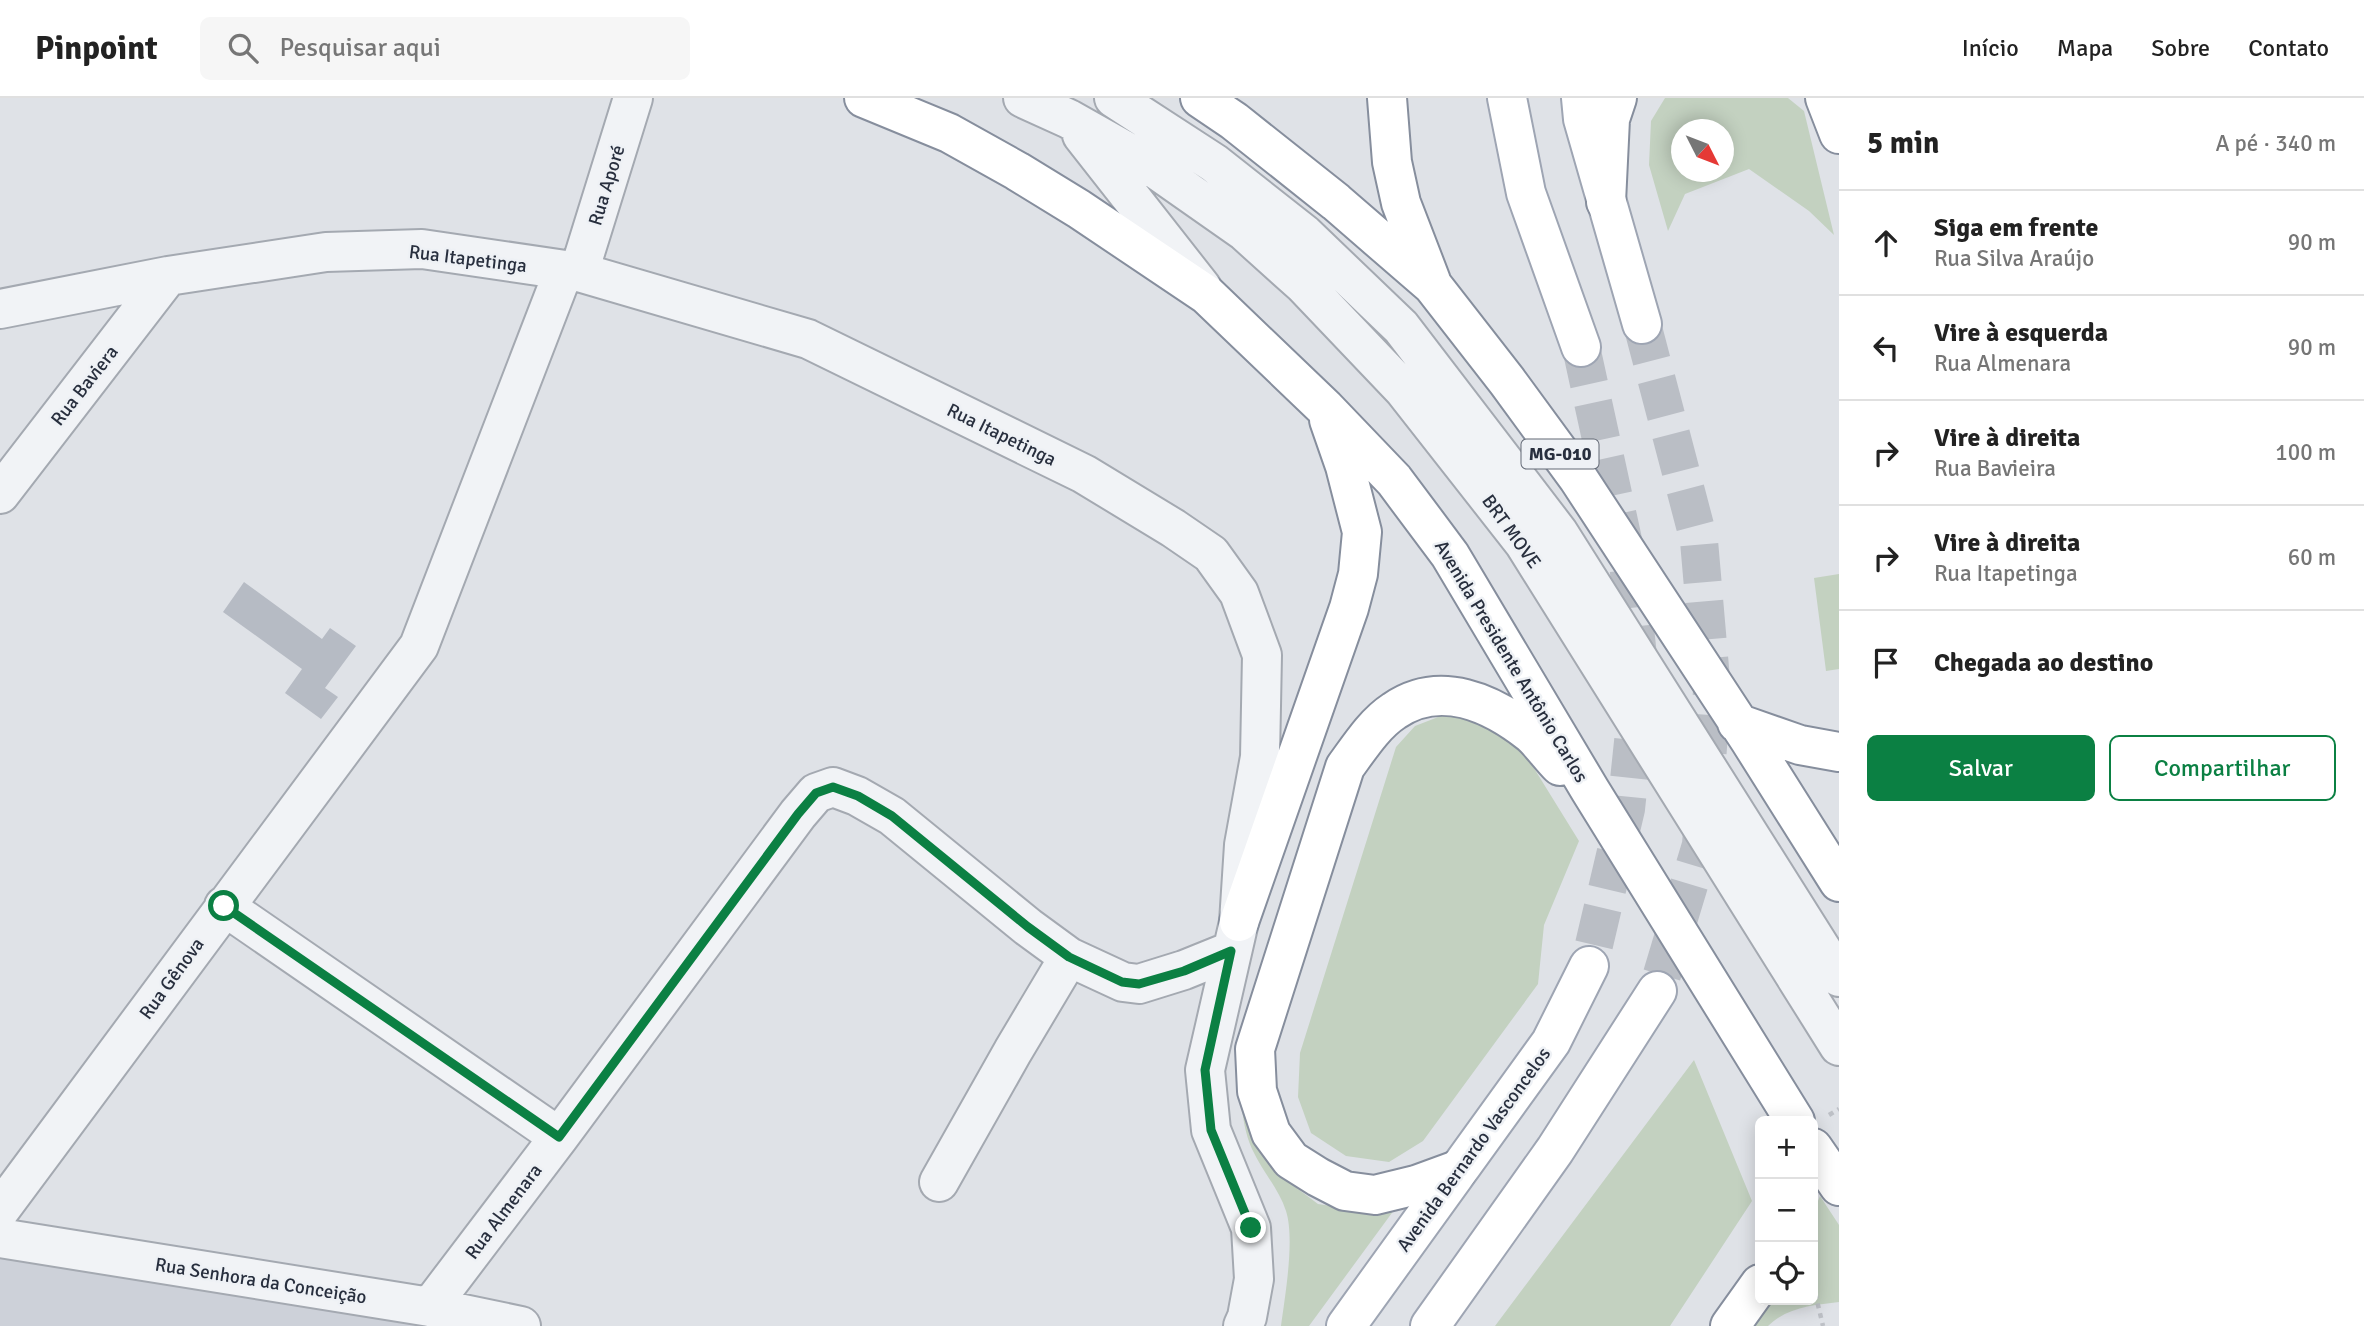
<!DOCTYPE html>
<html lang="pt">
<meta charset="utf-8">
<style>
body{margin:0;font-family:Signika,sans-serif;background:#f6f6f6;color:#222}
.controls{position:absolute;right:21px;bottom:21px;display:grid;overflow:hidden;border-radius:10px;box-shadow:0 4px 18px #0003}
.controls button{width:63px;height:63px;display:grid;place-items:center;padding:0;border:0;border-bottom:2px solid #e0e0e0;background:#fff;color:#222;font:35px sans-serif}
.compass{position:absolute;left:1671px;top:21px;width:63px;height:63px;border-radius:50%;background:#fff;box-shadow:0 4px 18px #0003;rotate:132deg}
.stop{position:absolute;width:21px;height:21px;margin:-16px;border:5px solid #0b8043;border-radius:50%;background:#fff}
.stop.end{background:#0b8043;border-color:#fff;box-shadow:0 2px 7px #0008}
.list{margin:0;padding:0;list-style:none}
h2{display:flex;justify-content:space-between;align-items:center;height:91px;margin:0;padding:0 28px;font-size:30px}
h2 small{font-size:23px;font-weight:400;color:#767676}
.list li{display:grid;grid-template-columns:46px 1fr auto;gap:21px;align-items:center;box-sizing:border-box;height:105px;padding:0 28px;border-top:2px solid #e0e0e0}
.list b{display:block;font-size:26px;white-space:nowrap}
.list p{margin:0;font-size:23px;white-space:nowrap;color:#767676}
.list em{font-size:23px;font-style:normal;color:#767676}
.actions{display:flex;gap:14px;padding:21px 28px}
.actions a{flex:1;padding:16px 0;border:2px solid #0b8043;border-radius:10px;text-align:center;font-size:24px;color:#0b8043}
.actions .main{background:#0b8043;color:#fff}
.icon{flex:none;width:38px;height:38px;fill:none;stroke:currentColor;stroke-width:2;stroke-linecap:round;stroke-linejoin:round}
.map{position:relative;flex:none;width:1839px;height:1228px;overflow:hidden}
header{display:flex;align-items:center;gap:42px;box-sizing:border-box;height:98px;padding:0 35px;background:#fff;border-bottom:2px solid #e0e0e0}
header strong{font-size:33px}
nav{display:flex;gap:38px;margin-inline-start:auto;font-size:24px}
.search{width:490px;height:63px;background:#f6f6f6;display:flex;align-items:center;gap:18px;box-sizing:border-box;padding:0 24px;border-radius:10px;color:#767676;font-size:26px}
main{display:flex}
aside{flex:1;background:#fff}
.map>svg:first-child{display:block}
</style>
<header>
<strong>Pinpoint</strong>
<div class="search"><svg class="icon" aria-label="search" viewBox="0 0 24 24"><circle cx="10" cy="10" r="6"/><path d="M15 15l6 6"/></svg>Pesquisar aqui</div>
<nav><a>Início</a><a>Mapa</a><a>Sobre</a><a>Contato</a></nav>
</header>
<main>
<div class="map">
<svg width="1839" height="1228" viewBox="0 0 1839 1228">
<rect width="100%" height="100%" fill="#dfe2e7"/>
<path fill="#cdd1d9" d="M0,1140L411,1221L416,1228H0Z"/>
<path fill="#c3d1c0" fill-rule="evenodd" d="M1665,0H1788L1804,13L1834,137L1809,113L1749,71L1685,96L1668,133L1649,67L1651,23ZM1682,32H1724V74H1682Z
M1839,476V571L1826,573L1814,480Z
M1446,616L1480,621L1519,646L1579,743L1544,827L1538,886L1423,1043L1389,1064L1346,1058L1311,1035L1298,999L1300,955L1396,649L1415,628Z
M1694,962L1752,1103L1670,1228H1495Z
M1241,1003L1262,1051L1286,1082L1318,1106L1371,1114L1397,1108L1309,1228H1281C1285,1198 1295,1141 1286,1113C1279,1091 1262,1073 1252,1051C1245,1035 1243,1020 1241,1003Z
M1820,1098L1839,1127V1204C1814,1207 1787,1209 1768,1228H1746L1764,1202H1813V1115Z"/>
<path fill="#b6bbc4" d="M244,484L322,541L330,530L356,548L325,590L338,599L321,621L285,595L302,571L223,514Z"/>
<g fill="none" stroke-linecap="round" stroke-linejoin="round">
<path stroke="#babec5" stroke-width="38" stroke-dasharray="38 19" stroke-linecap="butt" d="M1642,226L1699,443L1712,593L1701,747L1657,893
M1581,249L1628,465L1640,577L1626,711L1589,868"/>
<defs>
<path id="minor" d="M1023,0L1069,21L1147,65L1244,133L1304,187L1404,292L1524,445L1839,948
M1114,0L1214,65L1304,136L1401,229L1558,434L1839,879
M1082,37L1202,190
M579,174L633,0
M0,211L168,178L326,154L422,151L579,174L808,241L1084,376L1173,430L1211,456L1239,495L1262,557L1260,659L1244,747L1239,824L1205,972L1211,1032L1251,1130L1254,1181L1247,1219L1243,1228
M0,396L168,178
M224,808L559,1039
M939,1084L1013,953L1069,859
M0,1112L419,548L564,172
M0,1140L430,1209L521,1228
M430,1209L559,1039L798,716L816,695L833,689L857,698L892,718L1028,829L1069,859L1123,884L1139,886L1184,872L1231,853"/>
<path id="major" d="M1507,0L1526,95L1581,249
M1581,0L1583,21L1642,226
M1346,1228L1551,944L1589,868
M1430,1228L1555,1052L1657,893"/>
<path id="highway" d="M864,0L949,35L1017,73L1079,111L1207,197L1325,310L1394,382L1450,457L1590,692L1795,1023
M1200,0L1234,23L1336,104L1433,188L1507,283L1578,380L1749,641L1839,784
M1387,0L1392,64L1401,105L1431,183
M1825,0L1839,36
M1606,104L1610,21L1617,0
M1737,625L1800,647L1839,654
M1239,824L1349,510L1358,476L1362,434L1345,368L1329,322
M1813,1050L1839,1088
M1457,1072L1416,1087L1375,1097L1345,1093L1318,1079L1291,1062L1271,1035L1257,993L1255,951L1345,669C1359,650 1374,626 1394,613C1440,581 1492,605 1531,636C1541,645 1550,658 1560,668
M1730,1228L1760,1186"/>
</defs>
<use href="#minor" stroke="#a4a9b1" stroke-width="42"/>
<use href="#major" stroke="#9ea5b3" stroke-width="42"/>
<use href="#highway" stroke="#868e9d" stroke-width="42"/>
<path stroke="#bdc0c6" stroke-width="4.5" stroke-dasharray="5 5" stroke-linecap="butt" d="M1829,1017L1839,1011
M1813,1186L1823,1228"/>
<use href="#minor" stroke="#f1f3f6" stroke-width="38"/>
<use href="#major" stroke="#fff" stroke-width="38"/>
<use href="#highway" stroke="#fff" stroke-width="38"/>
</g>
<g fill="none" stroke-linecap="round" stroke-linejoin="round">
<path stroke="#0b8043" stroke-width="9" d="M224,808L559,1039L798,716L816,695L833,689L858,698L892,718L1028,829L1069,859L1122,884L1139,886L1184,873L1231,853L1205,972L1211,1032L1251,1130"/>
</g>
<g text-anchor="middle" stroke-width="5" stroke-linejoin="round" paint-order="stroke">
<rect fill="#eef1f5" stroke="#636975" stroke-width="2" x="1521.5" y="341.5" width="77" height="29" rx="5"/>
<g font-size="18" font-weight="bold" fill="#282f3e">
<text x="1560" y="362">MG-010</text>
</g>
<g font-size="19" fill="#282f3e" stroke="#eef1f5">
<text transform="translate(606 87) rotate(-73)" y="7">Rua Aporé</text>
<text transform="translate(468 160) rotate(7)" y="7">Rua Itapetinga</text>
<text transform="translate(84 287) rotate(-52)" y="7">Rua Baviera</text>
<text transform="translate(1002 336) rotate(26)" y="7">Rua Itapetinga</text>
<text transform="translate(1512 433) rotate(54)" y="7">BRT MOVE</text>
<text transform="translate(1512 563) rotate(59)" y="7">Avenida Presidente Antônio Carlos</text>
<text transform="translate(171 880) rotate(-54)" y="7">Rua Gênova</text>
<text transform="translate(1473 1051) rotate(-54)" y="7">Avenida Bernardo Vasconcelos</text>
<text transform="translate(503 1113) rotate(-53)" y="7">Rua Almenara</text>
<text transform="translate(261 1182) rotate(9)" y="7">Rua Senhora da Conceição</text>
</g>
</g>
</svg>
<div class="controls">
<button>+</button>
<button>−</button>
<button><svg class="icon" aria-label="locate" viewBox="0 0 24 24"><circle cx="12" cy="12" r="6"/><path d="M12 2v4M12 18v4M2 12h4M18 12h4"/></svg></button>
</div>
<svg class="compass" viewBox="-18 -18 36 36"><path d="M0-13l5 13h-10z" fill="#e53935"/><path d="M0 13l5-13h-10z" fill="#767676"/></svg>
<div class="stop" style="left:224px;top:808px"></div>
<div class="stop end" style="left:1251px;top:1130px"></div>
</div>
<aside>
<h2>5 min<small>A pé · 340 m</small></h2>
<ul class="list">
<li><svg class="icon" aria-label="ahead" viewBox="0 0 24 24"><path d="M12 20V5M6 11l6-6 6 6"/></svg><div><b>Siga em frente</b><p>Rua Silva Araújo</p></div><em>90 m</em></li>
<li><svg class="icon" aria-label="left" viewBox="0 0 24 24"><path d="M17 20v-9H6M10 6l-5 5 5 5"/></svg><div><b>Vire à esquerda</b><p>Rua Almenara</p></div><em>90 m</em></li>
<li><svg class="icon" aria-label="right" viewBox="0 0 24 24"><path d="M7 20v-9h11M14 6l5 5-5 5"/></svg><div><b>Vire à direita</b><p>Rua Bavieira</p></div><em>100 m</em></li>
<li><svg class="icon" aria-label="right" viewBox="0 0 24 24"><path d="M7 20v-9h11M14 6l5 5-5 5"/></svg><div><b>Vire à direita</b><p>Rua Itapetinga</p></div><em>60 m</em></li>
<li><svg class="icon" aria-label="arrive" viewBox="0 0 24 24"><path d="M6 21V4h12l-3 4 3 4H6"/></svg><div><b>Chegada ao destino</b></div></li>
</ul>
<div class="actions"><a class="main">Salvar</a><a>Compartilhar</a></div>
</aside>
</main>
